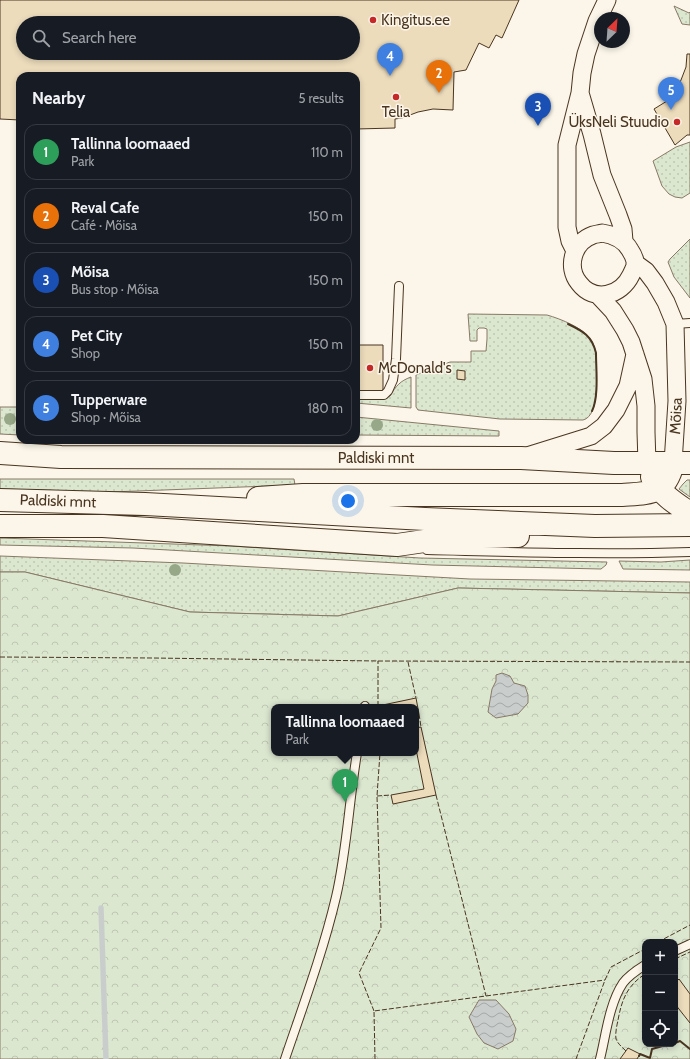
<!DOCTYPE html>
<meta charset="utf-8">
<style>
body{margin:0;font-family:Cabin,sans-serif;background:#242831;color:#f1f3f6}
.controls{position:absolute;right:12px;bottom:12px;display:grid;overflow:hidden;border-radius:8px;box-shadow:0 2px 6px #0003}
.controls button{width:36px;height:36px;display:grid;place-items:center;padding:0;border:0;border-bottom:1px solid #363941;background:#171b24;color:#f1f3f6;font:20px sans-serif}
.compass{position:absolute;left:594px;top:12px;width:36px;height:36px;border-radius:50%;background:#171b24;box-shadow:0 2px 6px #0003;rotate:25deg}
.you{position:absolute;left:348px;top:501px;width:14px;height:14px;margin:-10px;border:3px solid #fff;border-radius:50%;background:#1a73e8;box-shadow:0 0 0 6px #1a73e833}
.badge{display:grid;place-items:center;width:26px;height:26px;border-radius:50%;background:#0f766e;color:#fff;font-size:13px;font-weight:700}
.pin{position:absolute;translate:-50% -33px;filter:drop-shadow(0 1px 2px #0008)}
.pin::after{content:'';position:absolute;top:21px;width:14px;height:12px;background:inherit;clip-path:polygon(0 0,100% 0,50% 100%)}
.popup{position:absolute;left:271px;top:704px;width:148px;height:52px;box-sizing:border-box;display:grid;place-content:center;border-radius:8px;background:#171b24;filter:drop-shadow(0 1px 3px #0005);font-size:13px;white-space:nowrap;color:#9ea1a6}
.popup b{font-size:15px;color:#f1f3f6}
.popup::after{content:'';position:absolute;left:50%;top:100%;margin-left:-8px;border:8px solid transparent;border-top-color:#171b24}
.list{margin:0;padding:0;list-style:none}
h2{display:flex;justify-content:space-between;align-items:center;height:52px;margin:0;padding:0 16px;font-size:17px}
h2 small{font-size:13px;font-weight:400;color:#9ea1a6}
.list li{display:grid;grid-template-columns:26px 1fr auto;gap:12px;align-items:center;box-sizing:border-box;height:56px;margin:0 8px 8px;padding:0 8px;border:1px solid #363941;border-radius:12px}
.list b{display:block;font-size:15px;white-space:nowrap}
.list p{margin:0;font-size:13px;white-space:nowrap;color:#9ea1a6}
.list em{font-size:13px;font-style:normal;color:#9ea1a6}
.icon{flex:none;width:22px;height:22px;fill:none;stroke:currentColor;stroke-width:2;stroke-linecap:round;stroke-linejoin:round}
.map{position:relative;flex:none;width:690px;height:1059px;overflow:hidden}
.search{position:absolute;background:#171b24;box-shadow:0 2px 6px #0003;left:16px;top:16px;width:344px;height:44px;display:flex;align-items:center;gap:10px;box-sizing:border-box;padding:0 14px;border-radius:22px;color:#9ea1a6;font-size:15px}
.panel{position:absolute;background:#171b24;box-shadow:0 2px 6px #0003;left:16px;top:72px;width:344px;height:372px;border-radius:12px}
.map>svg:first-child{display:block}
</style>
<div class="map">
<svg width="690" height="1059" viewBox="0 0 690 1059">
<defs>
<pattern id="grass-dots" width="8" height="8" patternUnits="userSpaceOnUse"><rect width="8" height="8" fill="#dce7d0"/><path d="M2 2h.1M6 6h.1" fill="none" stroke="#bec7b2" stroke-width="1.8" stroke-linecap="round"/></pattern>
<pattern id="forest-crowns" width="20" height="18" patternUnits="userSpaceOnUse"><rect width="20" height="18" fill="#dce7d0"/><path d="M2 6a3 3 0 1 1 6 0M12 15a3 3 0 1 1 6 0" fill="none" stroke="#bec7b2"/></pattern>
<pattern id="water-waves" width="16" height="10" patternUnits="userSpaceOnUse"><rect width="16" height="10" fill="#c9cecd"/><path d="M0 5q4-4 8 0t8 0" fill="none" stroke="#a5a8a6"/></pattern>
</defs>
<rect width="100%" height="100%" fill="#fbf6e9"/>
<path fill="url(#grass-dots)" stroke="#887966" d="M674,6L689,13L690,12V25L682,24Z
M690,142V193L682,198L675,197L669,194L662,186L653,161L676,147Z
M690,239V298L674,277L668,262L670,259Z
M468,314L547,315C561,319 584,328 592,341C594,345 595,349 596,353C596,368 601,416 583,420L500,419L418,410L416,407V375L450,362H471V351H486L487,339V329L484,328H479L477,330V341H470Z
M411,377V408L356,403V396H390C396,386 400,381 411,377Z
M0,407H20V435L0,434Z
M356,417L499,431V436L356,435Z
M0,479H294L295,485L111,492L0,489Z
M687,480H690V497L679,489L683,484Z
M0,538L231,546L420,558L607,562L606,565L601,569L432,565L133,548L0,545Z
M0,556L183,563L470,579L690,582V593L458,588L338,616L190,612L25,572H0Z
M690,560V570L623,569L619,561L661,562Z"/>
<path fill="url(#forest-crowns)" stroke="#887966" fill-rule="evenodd" d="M0,572H25L190,612L338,616L458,588L690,593V1059H0ZM274,707H416V753H274ZM645,942H675V1044H645Z"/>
<path fill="url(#water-waves)" stroke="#887966" d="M502,673L510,676L514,683L525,686L528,695V703L518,714L496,718L488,712L492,689L496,681V675Z
M479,1000H496L509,1014L516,1029L513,1041L498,1049L484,1043L477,1034L469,1017Z"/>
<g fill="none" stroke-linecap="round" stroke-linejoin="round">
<path stroke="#c9cecd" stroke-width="5.5" d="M101,908L106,1059"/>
</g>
<path fill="#ecdcbc" stroke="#4a3520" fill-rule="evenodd" d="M0,0H519L502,38L496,35L489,48L479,43L466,70L454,72L453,110L433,109L418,112L402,118L395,119V128L356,129V76H20V120L0,119ZM23,23H353V53H23Z
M687,54H690V135H687L675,145L654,109L667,101L675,92L681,80L686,67Z
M356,345H383V391H356Z
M457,370L465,371V380L457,379Z
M416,698L419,714L416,715V707H378V706Z
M421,727L436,795L393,804L391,795L424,789L416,749V728Z
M679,979L690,994V1023L675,1004V983Z
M628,1048L640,1054L637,1059H620Z"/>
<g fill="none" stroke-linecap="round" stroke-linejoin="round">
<defs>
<path id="lane" d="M675,324L690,323
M356,395H384L388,391L393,380L396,359L399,286
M427,550C515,552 602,555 690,552
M364,707L365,706
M675,951L690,944
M285,1059C303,1006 323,952 336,897C347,850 349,801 357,753
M600,1059C606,1035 609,1004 623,983C629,975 637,970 645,965"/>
<path id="street" d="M580,93L592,134L602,175L618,215L623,229L624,241
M602,233C614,235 624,239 630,250C632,253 634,256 635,261C636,265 633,271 631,275C621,296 594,303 579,283C566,267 573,242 593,235C596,234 599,234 602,233Z
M575,251L570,241L567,227V145L580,93L582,73L586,54L597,21L607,0
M635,263L646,271L655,283L666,302L675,324L677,401L673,463
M598,295L613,311L625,330L631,342L643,379L646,406V432L647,463
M530,455L591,436L604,426L616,410L628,386L635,354"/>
<path id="primary" d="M0,453L61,457L521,458L614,463H690
M652,477C659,493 676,504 690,513
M258,498L303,495H622C649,493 666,495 673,463
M0,500L145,504L425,519L595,526L690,525
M0,526H103L397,545L445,538L518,536"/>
</defs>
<use href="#lane" stroke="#4a3520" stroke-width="10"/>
<use href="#street" stroke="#4a3520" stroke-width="19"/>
<use href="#primary" stroke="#4a3520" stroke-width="24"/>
<use href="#lane" stroke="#fbf6e9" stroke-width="8"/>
<use href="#street" stroke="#fbf6e9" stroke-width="17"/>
<use href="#primary" stroke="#fbf6e9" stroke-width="22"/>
<path stroke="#4a3520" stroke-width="1" stroke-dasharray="5 2" stroke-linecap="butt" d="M0,657L152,658L378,661L690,662
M408,662L416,698
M378,706V661
M419,714L421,727
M436,795L486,996
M377,796L391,795
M658,942L690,925
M675,959L690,952
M374,1011L359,973L381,928L377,796L380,753
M626,1051C622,1047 618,1044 616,1039C615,1033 617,1025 618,1020C622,999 627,986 645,974
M375,1059L374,1011L605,980
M576,1059L605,980L611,967L645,949"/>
<path stroke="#4a3520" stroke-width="2" d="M568,324C583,331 592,336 596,353C596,369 599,397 592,411
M675,1043L680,1041L690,1049
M639,1056L640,1054L650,1058L652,1049L670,1044"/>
</g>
<g fill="#96a887">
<circle cx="10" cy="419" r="6"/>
<circle cx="377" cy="425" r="6"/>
<circle cx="175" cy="570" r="6"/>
</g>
<g fill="#c62828" stroke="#fbf6e9" stroke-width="1.5">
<circle cx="373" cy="20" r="4"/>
<circle cx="396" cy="97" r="4"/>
<circle cx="677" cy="122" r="4"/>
<circle cx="370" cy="368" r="4"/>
</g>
<g text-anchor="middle" stroke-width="3" stroke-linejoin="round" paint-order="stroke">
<g font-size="15" fill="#4a3520" stroke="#fbf6e9" text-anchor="start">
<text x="381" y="25">Kingitus.ee</text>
<text x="396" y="117" text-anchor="middle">Telia</text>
<text x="669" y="127" text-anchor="end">ÜksNeli Stuudio</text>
<text x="378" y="373">McDonald's</text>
</g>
<g font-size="15" fill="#4a3520" stroke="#fbf6e9">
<text transform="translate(676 416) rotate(-87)" y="5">Mõisa</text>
<text x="376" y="463">Paldiski mnt</text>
<text transform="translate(58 501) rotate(2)" y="5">Paldiski mnt</text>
</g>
</g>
</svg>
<div class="controls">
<button>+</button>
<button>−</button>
<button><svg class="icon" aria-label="locate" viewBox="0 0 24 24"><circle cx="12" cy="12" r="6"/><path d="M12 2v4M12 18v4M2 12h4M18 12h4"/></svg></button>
</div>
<svg class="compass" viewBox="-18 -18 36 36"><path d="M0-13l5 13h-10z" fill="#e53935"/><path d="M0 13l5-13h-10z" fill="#9ea1a6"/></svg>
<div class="you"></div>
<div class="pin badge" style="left:345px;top:802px;background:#2e9e5b">1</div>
<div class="popup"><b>Tallinna loomaaed</b>Park</div>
<div class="pin badge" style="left:439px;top:93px;background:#e8710a">2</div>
<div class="pin badge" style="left:538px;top:126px;background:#1a4fb4">3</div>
<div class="pin badge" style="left:390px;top:76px;background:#3f7fe0">4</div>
<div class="pin badge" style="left:671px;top:110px;background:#3f7fe0">5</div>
<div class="search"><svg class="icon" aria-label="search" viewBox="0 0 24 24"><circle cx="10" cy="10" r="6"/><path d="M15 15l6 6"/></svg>Search here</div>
<section class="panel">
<h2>Nearby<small>5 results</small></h2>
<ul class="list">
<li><span class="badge" style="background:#2e9e5b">1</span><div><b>Tallinna loomaaed</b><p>Park</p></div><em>110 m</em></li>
<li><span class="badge" style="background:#e8710a">2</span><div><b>Reval Cafe</b><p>Café · Mõisa</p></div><em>150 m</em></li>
<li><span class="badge" style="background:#1a4fb4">3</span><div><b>Mõisa</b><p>Bus stop · Mõisa</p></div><em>150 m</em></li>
<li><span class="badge" style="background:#3f7fe0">4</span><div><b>Pet City</b><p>Shop</p></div><em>150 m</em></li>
<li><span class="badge" style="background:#3f7fe0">5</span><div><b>Tupperware</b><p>Shop · Mõisa</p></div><em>180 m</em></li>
</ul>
</section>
</div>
